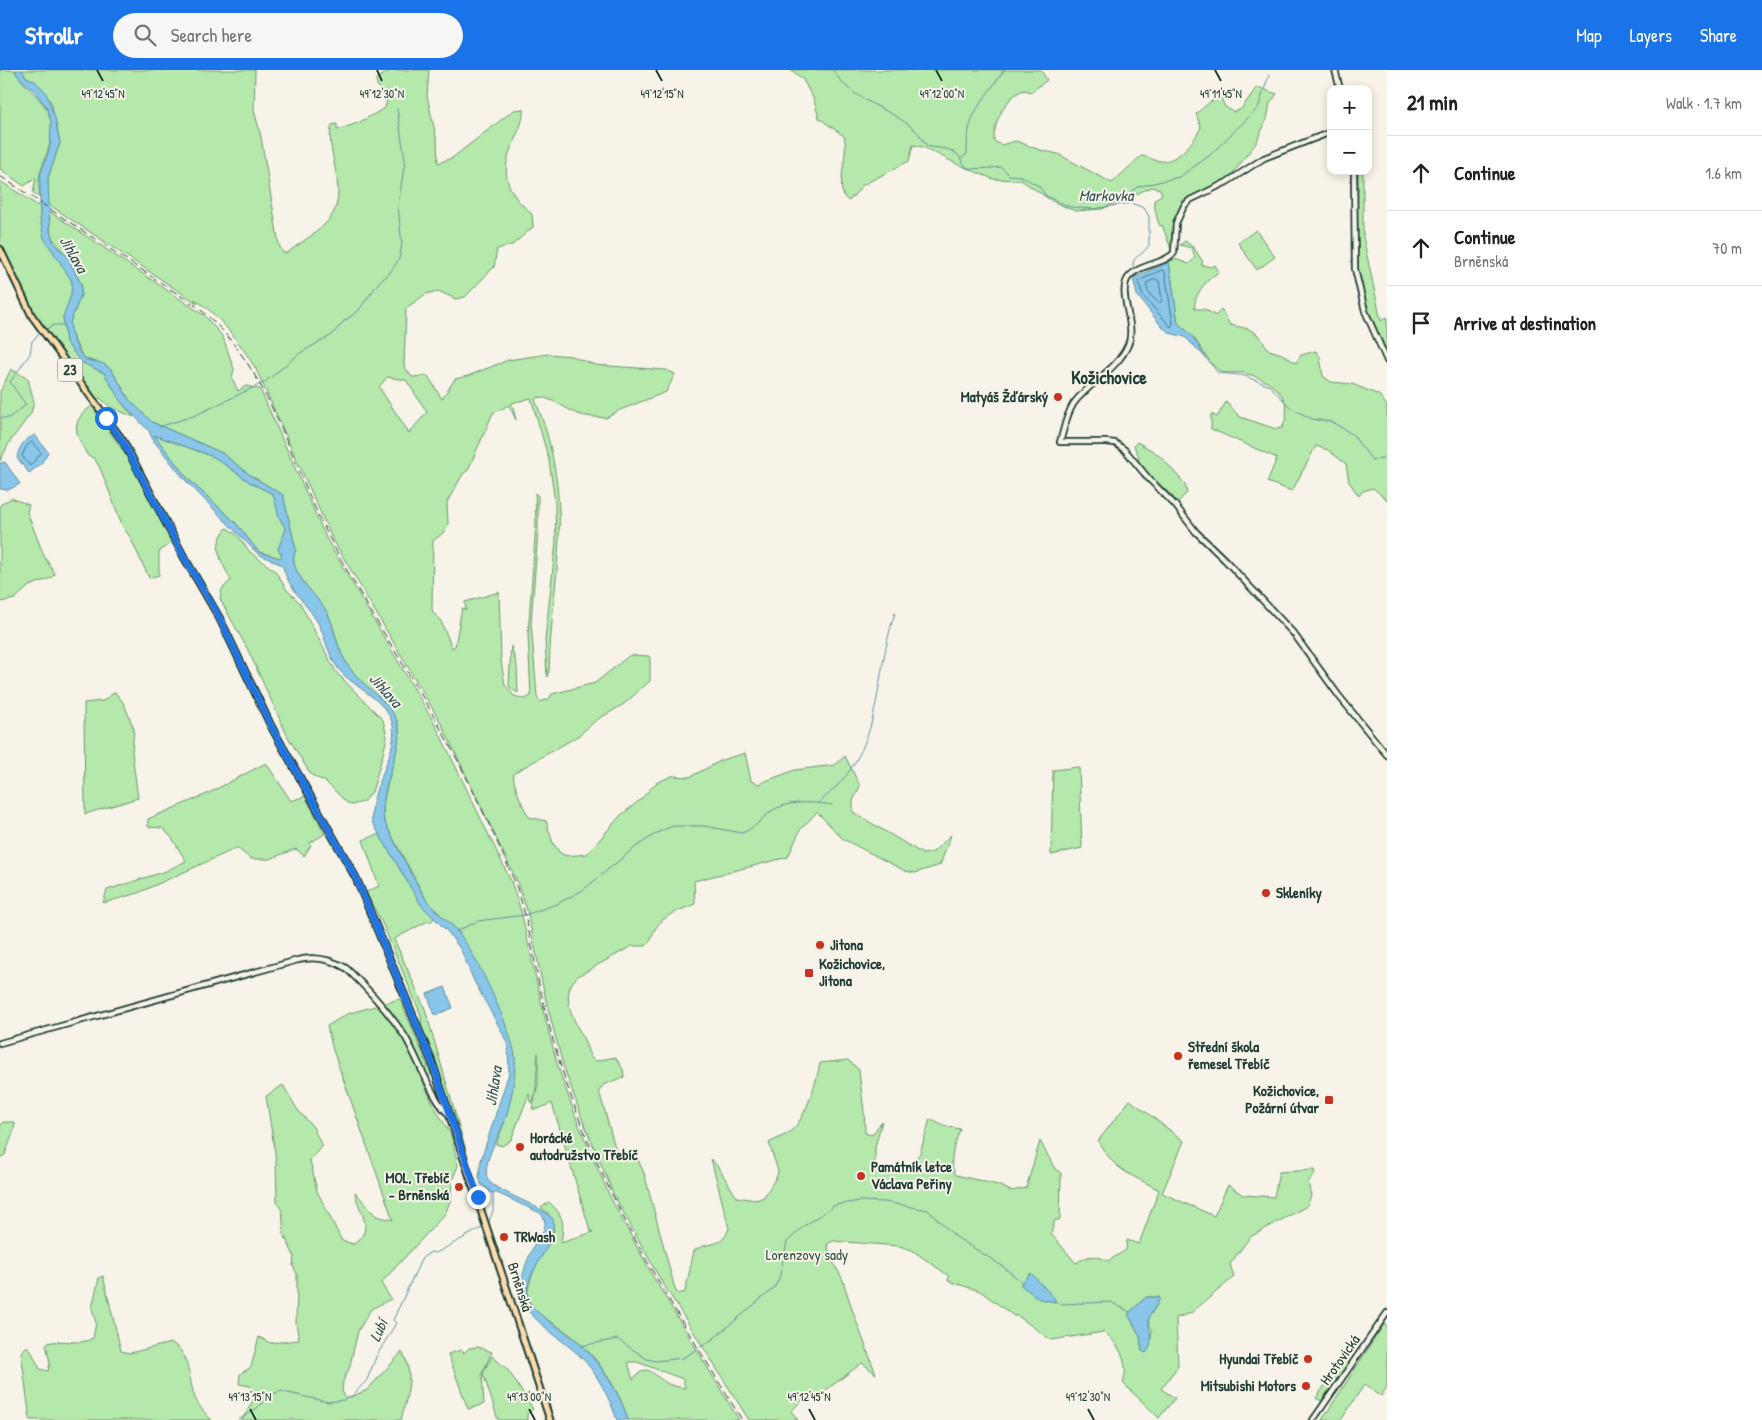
<!DOCTYPE html>
<meta charset="utf-8">
<style>
body{margin:0;font-family:"Patrick Hand",sans-serif;background:#f6f6f6;color:#202124}
.controls{position:absolute;right:15px;top:15px;display:grid;overflow:hidden;border-radius:10px;box-shadow:0 2px 8px #0003}
.controls button{width:45px;height:45px;display:grid;place-items:center;padding:0;border:0;border-bottom:1px solid #e0e0e0;background:#fff;color:#202124;font:25px sans-serif}
.stop{position:absolute;width:15px;height:15px;margin:-11px;border:4px solid #1a73e8;border-radius:50%;background:#fff}
.stop.end{background:#1a73e8;border-color:#fff;box-shadow:0 1px 5px #0008}
.list{margin:0;padding:0;list-style:none}
h2{display:flex;justify-content:space-between;align-items:center;height:65px;margin:0;padding:0 20px;font-size:21px}
h2 small{font-size:16px;font-weight:400;color:#757577}
.list li{display:grid;grid-template-columns:32px 1fr auto;gap:15px;align-items:center;box-sizing:border-box;height:75px;padding:0 20px;border-top:1px solid #e0e0e0}
.list b{display:block;font-size:19px;white-space:nowrap}
.list p{margin:0;font-size:16px;white-space:nowrap;color:#757577}
.list em{font-size:16px;font-style:normal;color:#757577}
.icon{flex:none;width:28px;height:28px;fill:none;stroke:currentColor;stroke-width:2;stroke-linecap:round;stroke-linejoin:round}
.map{position:relative;flex:none;width:1387px;height:1350px;overflow:hidden}
header{display:flex;align-items:center;gap:30px;box-sizing:border-box;height:70px;padding:0 25px;background:#1a73e8;color:#fff}
header strong{font-size:24px}
nav{display:flex;gap:28px;margin-inline-start:auto;font-size:18px}
.search{width:350px;height:45px;background:#f6f6f6;display:flex;align-items:center;gap:12px;box-sizing:border-box;padding:0 18px;border-radius:28px;color:#757577;font-size:19px}
main{display:flex}
aside{flex:1;background:#fff}
.map>svg:first-child{display:block}
</style>
<header>
<strong>Strollr</strong>
<div class="search"><svg class="icon" aria-label="search" viewBox="0 0 24 24"><circle cx="10" cy="10" r="6"/><path d="M15 15l6 6"/></svg>Search here</div>
<nav><a>Map</a><a>Layers</a><a>Share</a></nav>
</header>
<main>
<div class="map">
<svg width="1387" height="1350" viewBox="0 0 1387 1350">
<rect width="100%" height="100%" fill="#f7f3e8"/>
<filter id="ink" filterUnits="userSpaceOnUse"><feTurbulence type="fractalNoise" baseFrequency=".02" numOctaves="2"/><feDisplacementMap in="SourceGraphic" scale="10" xChannelSelector="R" yChannelSelector="G"/><feConvolveMatrix kernelMatrix="1 2 1 2 8 2 1 2 1" color-interpolation-filters="sRGB"/></filter>
<g filter="url(#ink)">
<path fill="#b5e9ab" stroke="#6a9370" fill-rule="evenodd" d="M0,0H15C18,12 44,28 50,46C56,66 45,86 40,104C38,112 39,120 40,128L33,123L36,108L24,116L0,99Z
M22,0H255L254,40L261,67L279,175L283,183H287C327,153 347,149 334,93C332,80 328,68 332,55L337,54V60L358,53L385,38L387,30L377,15L376,9L391,0H429L427,26L437,71L438,93L452,88L514,40L523,39C524,50 519,59 515,69C499,102 505,121 532,144L533,157L512,175L497,179L494,197L465,227L456,229L438,221L426,224L406,238L404,296L412,307L428,306L442,329L455,309L468,306L508,290L548,284L571,286L595,295L666,300L675,304L666,322L620,340L606,348C597,347 586,347 578,344C563,338 554,328 537,327L535,330C553,372 561,423 559,468C557,513 550,556 549,601L547,607L545,570L556,471L555,432L549,390L531,328L512,333L516,350L509,335L493,343L468,400L463,404L447,432L448,454L443,463L433,471L432,538L433,543L440,549L452,578L455,576L462,538L466,540L465,532L499,522L501,591L505,615L514,626L525,629L531,626L528,564L536,454L535,423L538,426V461L531,553L537,626L540,632L549,629L552,624L595,613L630,585L649,586L650,588V611L624,634L595,651L578,666L514,703C511,711 524,739 529,747L546,751L553,773L560,783L567,786L587,784L620,746L639,731L656,713L672,706L690,707L722,690L745,683L751,711L758,714L795,700L835,695L845,686L860,716L853,731V742L923,784L933,782L951,765L940,795L915,803L905,801L843,769L817,742L800,760L788,787L694,811L695,834C681,840 663,845 655,859C651,866 653,868 646,876H632L578,906C560,922 571,944 580,962C585,970 587,979 591,988L596,991L615,987L623,999L624,1007L603,1015L599,1021L616,1081L638,1090L644,1103L675,1219L678,1224L685,1222L694,1181C707,1170 722,1180 729,1158L711,1089C720,1097 728,1115 737,1127L756,1130L764,1127L777,1106L778,1101L769,1073C777,1068 786,1066 793,1059C806,1047 817,1010 820,993L848,990L859,1000C861,1021 865,1041 865,1063L872,1065L882,1051L875,1077V1098L880,1102L912,1094L920,1083L930,1049L944,1056L960,1059C955,1073 947,1092 956,1105L998,1115L1011,1121L1026,1118L1040,1071L1055,1099L1061,1103L1060,1150H1055L1051,1164L1076,1193C1089,1185 1094,1184 1108,1191L1126,1180L1127,1170L1139,1174L1159,1120C1131,1104 1115,1102 1098,1071L1130,1030L1184,1071L1162,1123L1214,1146L1228,1115L1243,1125L1274,1127L1279,1102L1314,1100L1315,1104L1308,1112L1311,1126L1307,1136L1250,1167L1230,1194L1234,1207L1191,1243L1176,1248L1178,1296L1161,1319L1175,1328L1159,1348L1123,1313C1130,1295 1119,1273 1104,1262L1051,1270L1018,1246H1014L980,1221L948,1211L949,1206L912,1180L899,1176L833,1171L827,1174L832,1190L842,1208L854,1245L876,1304L862,1293L814,1329L811,1325H808L791,1341L798,1350H749L659,1207L614,1125L583,1051L563,995L546,931L527,840L516,809L441,653L332,468L256,299C240,273 219,244 194,229L198,234L48,134V108L60,73L51,32L36,12L25,6ZM387,307L406,310L427,342L409,363L379,317ZM1146,1227H1159L1158,1233L1149,1247L1148,1252L1152,1260L1149,1279L1142,1281L1140,1266L1129,1246L1130,1242Z
M790,0H1041L1047,10L1031,22L1024,20C1006,26 993,53 994,71L1001,75L1016,71L1040,80L1058,84L1112,113L1141,86C1148,86 1153,91 1160,91C1177,93 1195,71 1201,57L1196,44L1210,32L1221,28L1225,37L1234,42L1241,39L1257,17L1277,24L1270,33L1267,49L1256,73L1227,111L1183,130L1172,158L1175,179H1171L1162,155L1160,156C1156,148 1155,139 1154,130L1162,124L1160,119L1152,117L1102,139L1075,141L1052,131L1021,110L993,109L957,94L923,77L913,75L909,91L863,115L849,131C832,122 850,87 844,66L819,48L814,30L802,8Z
M1358,101H1363V167L1381,251L1387,247V282L1368,239L1357,194Z
M0,111L40,137V149L72,212L71,225L63,247L66,272L81,292L104,303L121,332L134,347L110,337L100,328L95,329L28,237L5,186L0,173Z
M49,141L204,245L223,267L234,299L232,308L238,321L246,316L260,319L327,470L436,656L511,811L521,841L541,932L558,997L578,1053L610,1127L655,1210L739,1350H628C618,1316 594,1281 564,1260C554,1253 530,1242 528,1228C525,1211 546,1177 554,1160L548,1143L541,1138L549,1132C565,1147 564,1153 561,1173L593,1162L590,1160L552,1033L538,1039H532L538,1014V983L536,1018L533,1032H530L529,1024L511,1070L502,1076L496,1074L506,1048L511,1025L515,988L459,862L428,833L384,751C378,722 407,671 397,651C389,635 360,613 349,597C337,581 336,561 328,544C319,527 284,500 296,480L283,425L250,405L222,383L152,352L129,329L111,299L83,287L72,266L70,253L81,225V214L69,190L51,166ZM628,1292H637L683,1309L685,1318C679,1317 671,1316 665,1312C652,1304 646,1291 633,1310Z
M1256,160L1275,187L1257,200L1238,173Z
M1185,171L1194,178L1203,192L1201,195L1212,197L1215,195L1219,202C1208,208 1192,226 1195,239H1204L1216,246L1221,239L1230,255L1249,259L1258,265L1269,280L1282,284L1296,293L1301,285L1316,281L1320,287L1323,306L1331,312L1352,314L1379,325L1387,336V430L1373,418L1363,421L1359,426L1349,412L1346,394L1328,380L1316,376L1292,421L1267,412L1277,388L1211,359V344L1217,347L1226,332L1240,347L1276,359L1282,358C1297,328 1272,310 1244,303C1235,301 1225,306 1218,300C1207,291 1201,276 1192,266C1188,261 1182,258 1178,253L1169,192L1175,189L1189,194L1195,188L1192,178L1180,175Z
M11,299L28,309L34,332L31,343L9,373L0,391V322Z
M92,336L134,397L171,472L159,482V505L149,508L130,467L123,457L100,398L94,388L88,386C76,365 68,352 92,336Z
M154,365L214,387L251,413L273,424L281,451L286,459L278,479L282,485L280,488L259,482L235,452L188,409Z
M1137,372L1153,381L1163,389L1185,414L1187,423L1178,432L1138,393L1139,387L1134,376Z
M11,428L29,435L27,442L44,486L55,504L51,508L29,516L15,529L0,532V435Z
M227,458L237,465L250,482L275,501L287,520L300,533L336,602L383,650L387,667L383,684L372,722L363,732L352,735L346,732L326,712L313,706L308,700L288,667L248,580L220,529L222,519L231,510C222,492 210,476 227,458Z
M511,576L517,596L518,623L510,618L509,614Z
M115,622L124,634L134,659L132,683L138,728L85,744L84,633L103,631Z
M266,693L291,731L305,726L325,764L309,773L311,775L304,786L296,779L269,789H251L237,778L138,823L103,833L107,820L166,801L186,791L172,768L162,758L148,757V749L207,724Z
M1079,697L1082,778L1051,785L1053,700Z
M379,764C397,792 411,824 434,848L430,853L428,851L394,869L425,939L468,1087L422,960L421,945L384,857L366,822L379,816L363,770Z
M400,929L431,1004L424,1014L434,1036L451,1065L458,1096L452,1110L451,1129L445,1144L381,1213L391,1229L371,1239L358,1261L349,1299L343,1311L342,1321L346,1329L367,1320L402,1282C415,1303 407,1326 401,1350H242L256,1325L250,1316L239,1314L240,1304L251,1297L259,1267L270,1273L299,1270L296,1253L297,1221V1204L293,1196L294,1186L284,1164L282,1141L277,1131L276,1089L266,1026L283,1015L297,1039L313,1057L322,1076L310,1090L317,1121L342,1171L354,1174C377,1158 357,1140 355,1122L376,1146L393,1150L333,980L327,956L347,944Z
M3,1052H15C15,1061 8,1075 5,1085L0,1088V1056Z
M103,1206L121,1281L130,1283L171,1273C190,1282 188,1306 194,1325C197,1335 205,1343 212,1350H30L21,1282L26,1277H29L40,1299L48,1301L50,1293L46,1274C61,1267 78,1277 93,1268L96,1253L92,1238L99,1208Z
M1384,1254L1387,1256V1317L1381,1326L1364,1315L1341,1350H1322Z
M478,1277L492,1282L482,1303L484,1334L468,1339L448,1284L461,1280L464,1283L469,1278Z
M492,1286L508,1300L533,1339L527,1344V1350H498L483,1303Z
M1344,1288L1349,1292L1347,1296L1321,1331L1316,1328Z"/>
<path fill="#89c6e9" stroke="#5f8fa1" fill-rule="evenodd" d="M15,0H22L25,6L36,12L46,22L55,48L60,73L48,108L50,161L54,173L67,186L81,214V225L70,253L72,266L79,282L86,290L102,293L111,299L129,329L152,352L222,383L250,405L283,425L296,480C284,500 320,527 328,544C336,562 337,581 349,597C362,616 388,629 397,651C407,675 377,720 384,751C398,777 411,806 427,831C436,843 450,851 459,863C475,883 513,962 515,987C516,1007 511,1031 505,1050C499,1067 483,1090 487,1108C490,1120 540,1134 553,1149C558,1177 523,1200 528,1228C530,1243 570,1263 582,1275C602,1297 620,1322 628,1350H617C610,1329 597,1303 581,1287C567,1273 527,1247 523,1232C517,1213 527,1190 535,1173C538,1167 546,1160 545,1153C545,1149 542,1145 540,1143L497,1123H491L481,1114L479,1107L481,1090L509,1003L508,976L503,964L474,911L461,880L447,861L421,835L372,752C368,720 398,685 393,656C389,633 358,619 343,604C328,589 327,570 318,553C310,538 297,527 289,512C286,507 284,500 282,495L258,484L185,410L153,370L149,361L121,332L104,303L81,292L66,272L63,247L71,225L72,211L44,168L40,149V105L50,77L51,52L46,36L34,21L17,5ZM154,365L214,387L251,413L273,424L279,447L286,459L278,479L282,485L280,488L259,482L235,452L188,409Z
M1169,192L1178,253L1192,266L1206,288L1185,267L1170,263L1162,257L1137,225L1133,208Z
M35,365L48,382L41,394L29,403L17,388C18,378 24,369 35,365Z
M5,392L20,414L8,420L0,419V393Z
M445,917L453,938L435,945L427,924Z
M1031,1203L1055,1229V1232L1039,1229L1022,1216L1020,1214Z
M1146,1227H1159L1160,1229L1149,1247C1147,1259 1156,1271 1146,1283L1142,1281L1140,1266L1128,1244Z"/>
<g fill="none" stroke-linecap="round" stroke-linejoin="round">
<path stroke="#49747c" stroke-width="1" d="M1162,200L1165,202L1173,254L1171,257L1143,226L1138,212Z
M1156,209L1159,211L1162,230L1160,233C1153,229 1145,222 1147,213Z
M32,372L41,383L30,396L22,386L26,377Z"/>
<path stroke="#5f8fa1" stroke-width="1" d="M833,0C851,32 890,37 915,60C920,64 923,71 927,76C937,79 948,77 957,84C961,87 962,93 966,97C970,100 995,98 1001,97L1009,105L1021,106L1039,116L1046,126L1070,137L1093,139L1131,133L1144,138L1149,146V175C1140,190 1127,184 1136,206
M962,88L967,84C966,42 983,33 1004,0
M1120,133L1137,117L1179,107L1209,86L1258,38L1269,5
M45,260L54,255H63
M1206,288L1218,303L1242,305L1270,316L1291,338L1312,349L1332,352L1352,364L1372,390L1387,387
M0,348H9L26,335L10,312L30,284L32,271L39,264
M159,357L196,345L265,312L300,283L332,265L343,252L359,240L379,212L389,204L399,189L402,175L398,136L405,90L397,39
M818,733C887,680 871,615 895,543
M457,861L478,851L525,845L557,834L583,820L637,776L659,762L673,756H704L742,763C753,759 761,750 770,742C787,730 812,732 832,735
M488,1154L493,1141V1122
M1054,1231L1061,1234L1111,1232L1130,1242
M581,1276L617,1269L647,1289L656,1291L683,1288L713,1269L774,1218L779,1209L787,1172L804,1156L835,1135L860,1131L885,1132L928,1140L956,1167L1001,1195L1023,1213
M238,1350L256,1339L267,1327L280,1321L328,1332L344,1330L352,1326L367,1310L376,1287L396,1253L393,1250L422,1188L431,1182L436,1183L485,1156"/>
<defs>
<path id="secondary" d="M1335,0L1340,19
M1331,62L1264,88L1227,112L1190,130L1184,136L1176,153L1174,183C1163,195 1138,194 1128,208C1117,224 1137,255 1128,275C1117,300 1090,312 1074,333C1066,345 1064,359 1060,372H1106L1115,373L1125,380L1148,408L1175,435L1196,462L1225,490L1294,564L1339,626L1387,685
M1354,101L1355,199L1365,241L1387,291
M0,973L298,890C315,886 330,889 346,898C367,918 388,941 404,965C416,983 434,1035 450,1045
M1313,1350L1387,1243"/>
<path id="primary" d="M0,179L32,246L123,371L184,487L220,549L271,656L356,808L432,992L550,1350"/>
</defs>
<use href="#secondary" stroke="#1f3d34" stroke-width="8"/>
<use href="#primary" stroke="#1f3d34" stroke-width="9"/>
<use href="#secondary" stroke="#f7f3e8" stroke-width="4.5"/>
<use href="#primary" stroke="#fddcac" stroke-width="5"/>
<path stroke="#1f3d34" stroke-width="1" stroke-dasharray="8 4" stroke-linecap="butt" d="M0,106L196,236C269,293 288,388 329,467C362,531 402,590 437,652C465,702 491,757 514,810C527,843 532,879 539,914C548,953 558,991 572,1029C612,1144 679,1246 742,1350"/>
</g>
</g>
<g fill="none" stroke-linecap="round" stroke-linejoin="round" filter="url(#ink)">
<path stroke="#1a73e8" stroke-width="6" d="M106,348L123,372L184,487L217,543L271,656L356,808L432,992L478,1127"/>
</g>
<path fill="none" stroke="#1f3d34" stroke-width="2" d="M97,0L103,11M377,0L382,11M656,0L662,11M936,0L942,11M1215,0L1221,11M250,1339L256,1350M529,1339L535,1350M809,1339L815,1350M1088,1339L1094,1350"/>
<g fill="#c8321e" stroke="#f7f3e8" stroke-width="2">
<circle cx="1058" cy="327" r="5"/>
<circle cx="1266" cy="823" r="5"/>
<circle cx="820" cy="875" r="5"/>
<rect x="804" y="898" width="10" height="10" rx="2.5"/>
<circle cx="1178" cy="986" r="5"/>
<rect x="1324" y="1025" width="10" height="10" rx="2.5"/>
<circle cx="520" cy="1077" r="5"/>
<circle cx="861" cy="1106" r="5"/>
<circle cx="459" cy="1117" r="5"/>
<circle cx="504" cy="1167" r="5"/>
<circle cx="1308" cy="1289" r="5"/>
<circle cx="1306" cy="1316" r="5"/>
</g>
<g text-anchor="middle" stroke-width="4" stroke-linejoin="round" paint-order="stroke">
<rect fill="#f7f3e8" stroke="#60746a" stroke-width="1" x="57.5" y="288.5" width="25" height="23" rx="4"/>
<g font-size="14" font-weight="bold" fill="#1f3d34">
<text x="70" y="305">23</text>
</g>
<g font-size="15" font-weight="bold" fill="#1f3d34" stroke="#f7f3e8" text-anchor="start">
<text x="1048" y="332" text-anchor="end">Matyáš Žďárský</text>
<text x="1276" y="828">Skleníky</text>
<text x="830" y="880">Jitona</text>
<text x="819" y="899">Kožichovice,<tspan x="819" dy="17">Jitona</tspan></text>
<text x="1188" y="982">Střední škola<tspan x="1188" dy="17">řemesel Třebíč</tspan></text>
<text x="1319" y="1026" text-anchor="end">Kožichovice,<tspan x="1319" dy="17">Požární útvar</tspan></text>
<text x="530" y="1073">Horácké<tspan x="530" dy="17">autodružstvo Třebíč</tspan></text>
<text x="871" y="1102">Památník letce<tspan x="871" dy="17">Václava Peřiny</tspan></text>
<text x="449" y="1113" text-anchor="end">MOL, Třebíč<tspan x="449" dy="17">- Brněnská</tspan></text>
<text x="514" y="1172">TRWash</text>
<text x="1298" y="1294" text-anchor="end">Hyundai Třebíč</text>
<text x="1296" y="1321" text-anchor="end">Mitsubishi Motors</text>
</g>
<g font-size="15" fill="#365746" stroke="#f7f3e8">
<text x="807" y="1190">Lorenzovy sady</text>
</g>
<g font-size="15" fill="#1f3d34" stroke="#f7f3e8">
<text transform="translate(520 1217) rotate(72)" y="5">Brněnská</text>
<text transform="translate(1340 1290) rotate(-55)" y="5">Hrotovická</text>
</g>
<g font-size="16" font-style="italic" fill="#345858" stroke="#f7f3e8">
<text x="1106" y="131">Markovka</text>
<text transform="translate(74 184) rotate(60)" y="6">Jihlava</text>
<text transform="translate(386 620) rotate(48)" y="6">Jihlava</text>
<text transform="translate(493 1016) rotate(-81)" y="6">Jihlava</text>
<text transform="translate(378 1260) rotate(-66)" y="6">Lubí</text>
</g>
<g font-size="18" font-weight="bold" fill="#1f3d34" stroke="#f7f3e8">
<text x="1109" y="314">Kožichovice</text>
</g>
</g>
<g font-size="12" text-anchor="middle" fill="#1f3d34" stroke="#f7f3e8" stroke-width="4" stroke-linejoin="round" paint-order="stroke">
<text x="103" y="28">49°12'45"N</text>
<text x="382" y="28">49°12'30"N</text>
<text x="662" y="28">49°12'15"N</text>
<text x="942" y="28">49°12'00"N</text>
<text x="1221" y="28">49°11'45"N</text>
<text x="250" y="1331">49°13'15"N</text>
<text x="529" y="1331">49°13'00"N</text>
<text x="809" y="1331">49°12'45"N</text>
<text x="1088" y="1331">49°12'30"N</text>
</g>
</svg>
<div class="controls">
<button>+</button>
<button>−</button>
</div>
<div class="stop" style="left:106px;top:348px"></div>
<div class="stop end" style="left:478px;top:1127px"></div>
</div>
<aside>
<h2>21 min<small>Walk · 1.7 km</small></h2>
<ul class="list">
<li><svg class="icon" aria-label="ahead" viewBox="0 0 24 24"><path d="M12 20V5M6 11l6-6 6 6"/></svg><div><b>Continue</b></div><em>1.6 km</em></li>
<li><svg class="icon" aria-label="ahead" viewBox="0 0 24 24"><path d="M12 20V5M6 11l6-6 6 6"/></svg><div><b>Continue</b><p>Brněnská</p></div><em>70 m</em></li>
<li><svg class="icon" aria-label="arrive" viewBox="0 0 24 24"><path d="M6 21V4h12l-3 4 3 4H6"/></svg><div><b>Arrive at destination</b></div></li>
</ul>
</aside>
</main>
